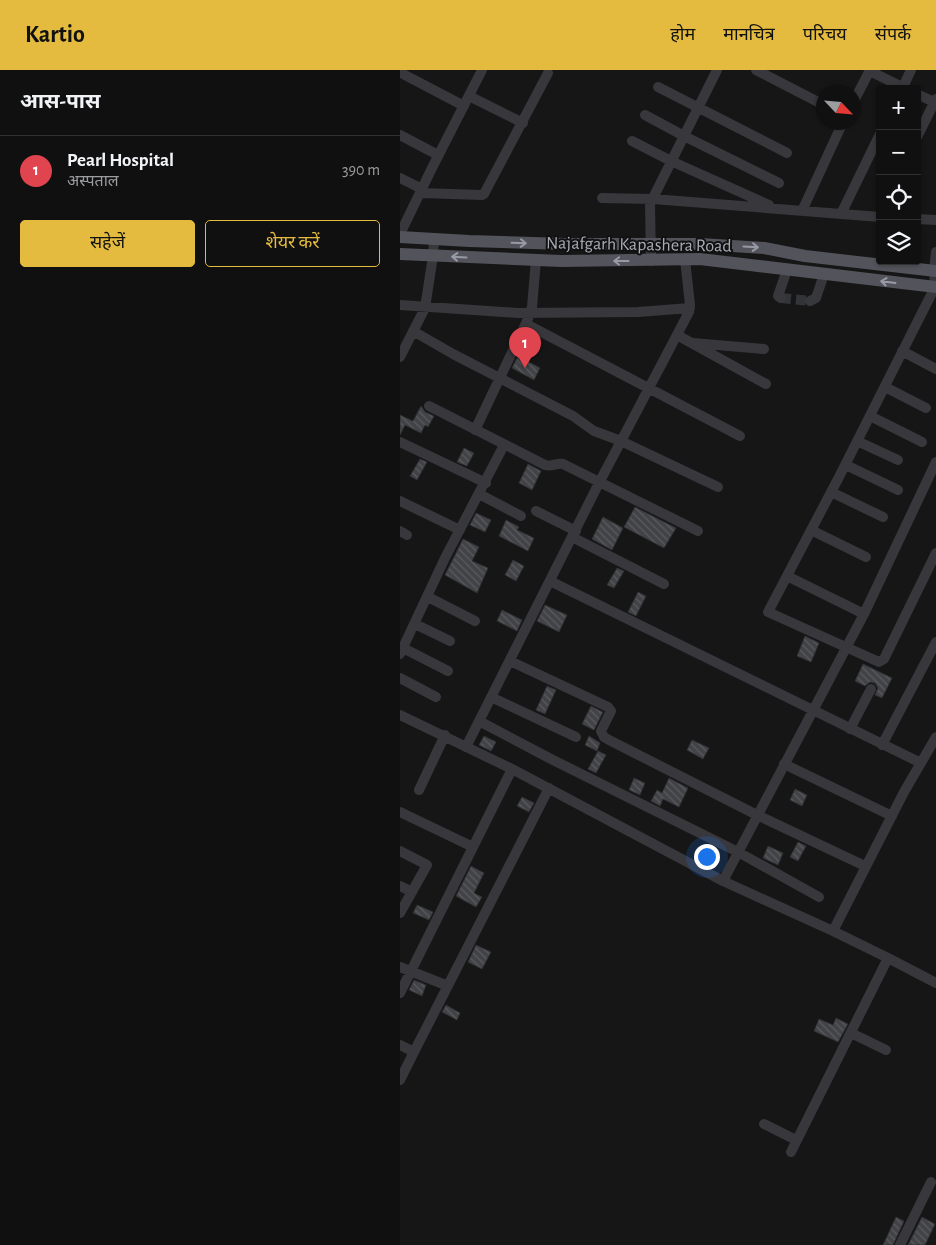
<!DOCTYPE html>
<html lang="hi">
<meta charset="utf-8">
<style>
body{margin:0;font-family:"Alegreya Sans","Noto Sans Devanagari",sans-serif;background:#1e1e1f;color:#f1f3f6}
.controls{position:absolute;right:15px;top:15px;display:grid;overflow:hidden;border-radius:5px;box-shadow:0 1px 4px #0004}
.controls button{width:45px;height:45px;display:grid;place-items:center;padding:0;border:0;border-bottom:1px solid #303031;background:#101011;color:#f1f3f6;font:25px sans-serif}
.compass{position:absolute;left:416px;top:15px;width:45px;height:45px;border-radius:50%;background:#101011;box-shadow:0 1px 4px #0004;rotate:116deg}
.you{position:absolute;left:306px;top:786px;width:18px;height:18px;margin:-12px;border:4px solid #fff;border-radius:50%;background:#1a73e8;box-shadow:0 0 0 8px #1a73e833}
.badge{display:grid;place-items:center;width:32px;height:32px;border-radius:50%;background:#e5bb3f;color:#fff;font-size:16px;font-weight:700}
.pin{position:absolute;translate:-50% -41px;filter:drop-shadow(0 1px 2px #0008)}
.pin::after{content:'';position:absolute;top:26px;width:18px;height:15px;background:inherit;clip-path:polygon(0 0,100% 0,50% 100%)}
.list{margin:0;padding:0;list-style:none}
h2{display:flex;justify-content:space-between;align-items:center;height:65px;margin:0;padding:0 20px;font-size:21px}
h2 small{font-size:16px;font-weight:400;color:#9c9d9f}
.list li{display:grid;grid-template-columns:32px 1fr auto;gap:15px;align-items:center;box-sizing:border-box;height:70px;padding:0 20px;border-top:1px solid #303031}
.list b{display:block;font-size:19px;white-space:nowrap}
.list p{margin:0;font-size:16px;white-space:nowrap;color:#9c9d9f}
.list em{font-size:16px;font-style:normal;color:#9c9d9f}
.actions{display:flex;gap:10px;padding:15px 20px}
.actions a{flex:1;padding:11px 0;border:1px solid #e5bb3f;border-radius:5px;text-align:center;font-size:18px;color:#e5bb3f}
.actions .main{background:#e5bb3f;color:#111}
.icon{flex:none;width:28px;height:28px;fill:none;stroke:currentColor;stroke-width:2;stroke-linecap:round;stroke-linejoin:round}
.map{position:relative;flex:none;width:536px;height:1175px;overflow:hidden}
header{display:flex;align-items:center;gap:30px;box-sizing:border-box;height:70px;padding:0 25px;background:#e5bb3f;color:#111}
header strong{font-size:24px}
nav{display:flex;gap:28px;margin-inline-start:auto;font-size:18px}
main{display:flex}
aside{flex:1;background:#101011}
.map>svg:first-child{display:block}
</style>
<header>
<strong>Kartio</strong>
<nav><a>होम</a><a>मानचित्र</a><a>परिचय</a><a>संपर्क</a></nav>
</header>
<main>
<aside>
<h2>आस-पास<small></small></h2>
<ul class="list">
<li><span class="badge" style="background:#e0444e">1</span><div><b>Pearl Hospital</b><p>अस्पताल</p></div><em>390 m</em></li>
</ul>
<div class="actions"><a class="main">सहेजें</a><a>शेयर करें</a></div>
</aside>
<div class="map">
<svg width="536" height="1175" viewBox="0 0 536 1175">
<defs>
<pattern id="building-back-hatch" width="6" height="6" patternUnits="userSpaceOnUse" patternTransform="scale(1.25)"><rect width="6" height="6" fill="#424347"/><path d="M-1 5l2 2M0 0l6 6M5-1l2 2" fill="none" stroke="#5a5b5f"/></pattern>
</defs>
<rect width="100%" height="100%" fill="#161617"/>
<path fill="url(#building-back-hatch)" stroke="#303033" d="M118,286L140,298L134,310L112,298Z
M21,336L25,342L34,346L28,357L25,355L21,363L5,355L0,365V345L13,351Z
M64,378L74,383L67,396L57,392Z
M20,389L27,392L17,410L10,406Z
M128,394L141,401L132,420L119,413Z
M235,437L276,458L264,478L224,457Z
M76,443L91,450L85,462L70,455Z
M203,447L223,458L212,480L192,469Z
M106,450L119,457L117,460L134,468L128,481L99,466Z
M63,469L79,477L72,491L88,498L77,523L45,505Z
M113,490L124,496L116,511L105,505Z
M217,498L224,501L214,518L207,515Z
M238,522L246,526L236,546L228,542Z
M145,535L167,545L159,562L137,551Z
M102,540L122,550L117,561L97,551Z
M405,566L419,573L411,592L397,586Z
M463,594L492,608L482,628L475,625L478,618L475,613L470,612L465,616L455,611Z
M147,616L156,620L145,644L136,640Z
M191,636L203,642L194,660L182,654Z
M84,666L96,672L91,681L79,675Z
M189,666L200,673L197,681L185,675Z
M292,670L309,678L303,689L287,680Z
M198,681L206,685L196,703L188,699Z
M234,708L245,713L240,725L229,720Z
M269,708L288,718L279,737L263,729L260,736L251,731L257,720L262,723Z
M395,719L407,725L402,736L390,730Z
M122,727L134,733L129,742L117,736Z
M398,772L406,776L398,791L390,787Z
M368,776L383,783L378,795L363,788Z
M71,796L84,803L74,823L82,827L76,837L56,826Z
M17,835L33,842L29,850L13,843Z
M76,875L91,882L82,899L68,892Z
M14,910L26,915L22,926L9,920Z
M46,935L60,943L57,950L42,942Z
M436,948L448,954L438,972L414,961L419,949L433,955Z
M496,1147L504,1151L493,1175H483Z
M522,1147L535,1154L525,1175H508Z"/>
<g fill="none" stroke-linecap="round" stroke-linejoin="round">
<path stroke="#333437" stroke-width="10" stroke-dasharray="10 5" stroke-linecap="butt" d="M381,228L410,231"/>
<path stroke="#37373c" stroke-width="10" d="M356,0L422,34
M470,1L506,19
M1,3L64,36
M258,17L387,83
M502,19L511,0
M517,24L536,33
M69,26L123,53
M453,33L470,0
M245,45L284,66L379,113
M0,65L38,85
M517,67L536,29
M232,71L271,91L369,135
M0,108L22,119
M20,123L82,125L84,124L148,3
M202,128L253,129L480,147
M402,141L443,52
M441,144L480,64
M517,149L536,150
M0,164L32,98L82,0
M536,182L534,201L535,217L439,407L368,542L479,592L484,589L536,483
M251,191L250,134L317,0
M381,228L378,226L387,200
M410,231L416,228L424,204
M0,235L118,243L238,242L290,238
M126,254L340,366
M13,261L53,284L173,346L194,361L221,371L318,417
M277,265L366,314
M293,273L364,279
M502,281L536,299
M0,287L25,238L33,186L34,170
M485,317L526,338
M29,336L145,395C152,397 156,393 163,394L298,461
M470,346L522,372
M75,360L127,251L132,237L136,190
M457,371L498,390
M0,372L86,413
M446,395L498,420
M431,422L483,447
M79,424L121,446
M0,431L60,460
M136,441L176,461
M411,460L466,487
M0,461L7,465
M172,467L264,514
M387,506L464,544
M150,511L521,693
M28,527L75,551
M15,554L50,571
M3,578L48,601
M0,584L45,488L104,375
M110,591L208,637L211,641L201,661L204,667L209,670L357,745L465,796
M0,608L36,627
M91,627L176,667
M0,645L112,699L323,811L464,544L536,392
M79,651L151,689L338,782L419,827
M450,659L471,619
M482,675L536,572
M66,677L199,413L289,242L290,235L285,189
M384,694L492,746
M19,720L45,665
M0,742L73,777
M0,781L27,795L0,843
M323,811L433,861L488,888L391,1082
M0,816L12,822
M433,861L504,722L536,667
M488,888L536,913
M0,897L48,916
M0,923L112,699
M451,963L486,980
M0,975L14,982L0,1010
M14,982L149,718
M364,1054L396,1070
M500,1175L531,1112"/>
<path stroke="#53545b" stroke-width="12" d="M0,167L69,171L165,174H300L364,178L405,186L536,201
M0,184L161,191L300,189L536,217"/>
</g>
<defs><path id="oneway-shaft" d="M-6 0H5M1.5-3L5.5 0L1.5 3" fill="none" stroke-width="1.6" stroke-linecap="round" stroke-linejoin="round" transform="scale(1.25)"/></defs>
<g stroke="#979aa4">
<use href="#oneway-shaft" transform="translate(119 173) rotate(2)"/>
<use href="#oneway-shaft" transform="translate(351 177) rotate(3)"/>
<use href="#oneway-shaft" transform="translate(59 187) rotate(-177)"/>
<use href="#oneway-shaft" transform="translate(221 191) rotate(180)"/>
<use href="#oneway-shaft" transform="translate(488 212) rotate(-173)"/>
</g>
<g text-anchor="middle" stroke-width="4" stroke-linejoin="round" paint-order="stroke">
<g font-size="18" fill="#a8acb6" stroke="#111112">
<text transform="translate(239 174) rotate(1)" y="6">Najafgarh Kapashera Road</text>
</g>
</g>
</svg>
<div class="controls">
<button>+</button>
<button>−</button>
<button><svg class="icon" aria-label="locate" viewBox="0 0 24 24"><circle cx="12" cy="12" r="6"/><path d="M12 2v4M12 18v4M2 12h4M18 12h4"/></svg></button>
<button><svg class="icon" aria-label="layers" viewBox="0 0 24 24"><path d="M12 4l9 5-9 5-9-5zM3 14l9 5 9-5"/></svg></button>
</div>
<svg class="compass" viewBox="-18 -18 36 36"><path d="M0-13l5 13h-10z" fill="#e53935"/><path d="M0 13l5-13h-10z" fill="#9c9d9f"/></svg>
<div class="you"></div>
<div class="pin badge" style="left:125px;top:298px;background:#e0444e">1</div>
</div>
</main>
